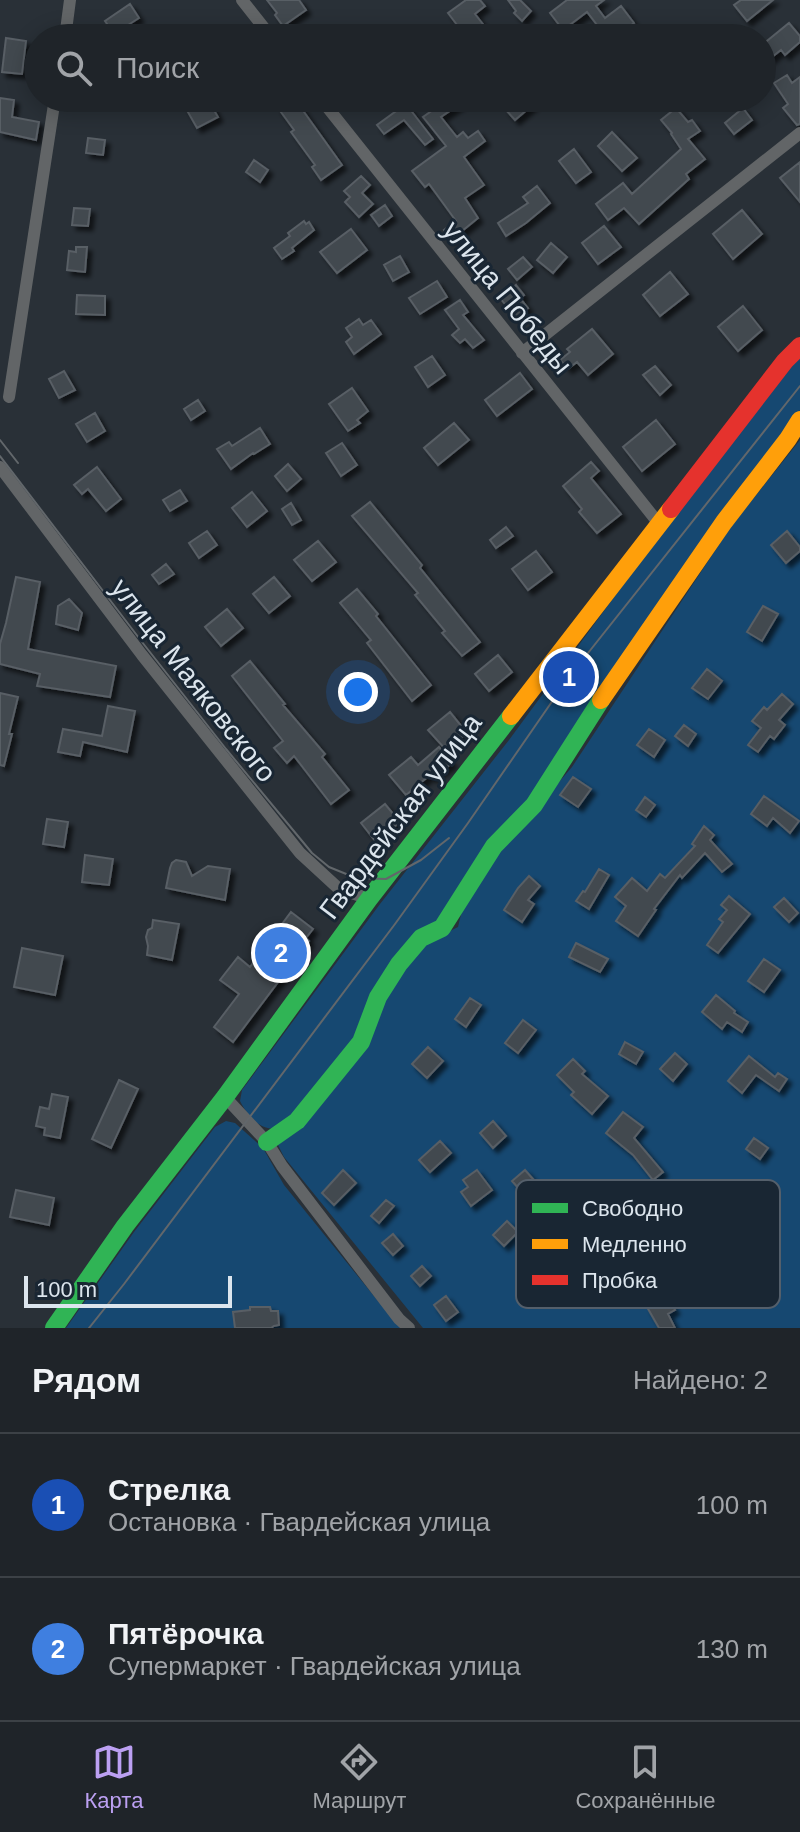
<!DOCTYPE html>
<html lang="ru">
<meta charset="utf-8">
<style>
body{margin:0;font-family:Helvetica,sans-serif;background:#2c3035;color:#f1f3f6}
.scale{position:absolute;left:24px;bottom:20px;width:208px;box-sizing:border-box;padding-left:8px;border:4px solid #dce5ed;border-top:0;font-size:22px;line-height:28px;white-space:nowrap;color:#dce5ed;-webkit-text-stroke:6px #192633;paint-order:stroke}
.you{position:absolute;left:358px;top:692px;width:28px;height:28px;margin:-20px;border:6px solid #fff;border-radius:50%;background:#1a73e8;box-shadow:0 0 0 12px #1a73e833}
.badge{display:grid;place-items:center;width:52px;height:52px;border-radius:50%;background:#bca0f2;color:#fff;font-size:26px;font-weight:700}
.pin{position:absolute;translate:-50% -50%;border:4px solid #fff;box-shadow:0 2px 8px #0006}
.list{margin:0;padding:0;list-style:none}
h2{display:flex;justify-content:space-between;align-items:center;height:104px;margin:0;padding:0 32px;font-size:34px}
h2 small{font-size:26px;font-weight:400;color:#a1a4a8}
.list li{display:grid;grid-template-columns:52px 1fr auto;gap:24px;align-items:center;box-sizing:border-box;height:144px;padding:0 32px;border-top:2px solid #3c4146}
.list b{display:block;font-size:30px;white-space:nowrap}
.list p{margin:0;font-size:26px;white-space:nowrap;color:#a1a4a8}
.list em{font-size:26px;font-style:normal;color:#a1a4a8}
.icon{flex:none;width:44px;height:44px;fill:none;stroke:currentColor;stroke-width:2;stroke-linecap:round;stroke-linejoin:round}
.map{position:relative;flex:none;width:800px;height:1328px;overflow:hidden}
.search{position:absolute;background:#1f2429;box-shadow:0 4px 20px #0003;left:24px;right:24px;top:24px;height:88px;display:flex;align-items:center;gap:20px;box-sizing:border-box;padding:0 28px;border-radius:44px;color:#a1a4a8;font-size:30px}
.sheet{height:392px;background:#1f2429}
nav{display:flex;justify-content:space-around;align-items:center;box-sizing:border-box;height:112px;border-top:2px solid #3c4146;background:#1f2429;font-size:22px;color:#a1a4a8}
nav a{display:grid;justify-items:center;gap:4px}
nav .on{color:#bca0f2}
.map>svg:first-child{display:block}
</style>
<div class="map">
<svg width="800" height="1328" viewBox="0 0 800 1328">
<defs>
<filter id="shadow"><feDropShadow dx="4.5" dy="4.5" stdDeviation="2" flood-color="#0009"/></filter>
</defs>
<rect width="100%" height="100%" fill="#293037"/>
<path fill="#164871" d="M800,356V424L563,764L491,844L357,1037L299,1113L275,1129C257,1128 248,1116 240,1101L242,1090L380,904L509,740L665,528Z
M800,440V1328H423L284,1157L278,1145L422,945L458,927L464,902L500,850L572,767L730,528Z
M226,1121L235,1123L263,1148L284,1185L378,1301L402,1328H66L134,1232L215,1127Z"/>
<path fill="#43494f" stroke="#585e65" stroke-width="2" filter="url(#shadow)" d="M267,0H299L306,10L283,26L275,15L277,13Z
M466,0H480L485,6L475,14L494,38H467L448,13Z
M508,0H520L531,11L522,21L514,13L516,11Z
M567,0H604L596,6L605,18L621,6L634,23L614,38H607L587,12L563,30L550,13Z
M741,0H773L747,21L734,5Z
M130,4L139,18L114,34L105,21Z
M789,23L800,36V42L785,55L781,50L762,65V45Z
M6,38L26,41L22,74L2,72Z
M787,75L792,83L800,77V124L797,125L783,108L788,104L774,83Z
M0,98L14,100L12,117L39,122L36,140L0,132Z
M201,98H207L218,117L197,128L185,107Z
M290,98H294L342,165L321,180L312,167L315,165L291,132L294,130L278,108Z
M450,98H469L441,117L457,137L463,132L468,138L478,131L485,141L464,157L484,185L465,198L478,218L451,240L444,230L456,221L429,184L425,187L412,171L446,146L423,117Z
M518,98H529L534,104L515,120L505,109Z
M406,104L433,139L425,145L404,120L384,134L377,125Z
M676,108L688,122L692,120L700,131L688,139L705,159L686,174L689,179L639,224L624,208L608,220L596,204L623,183L632,194L681,149L671,134L672,133L661,120Z
M743,108L752,120L734,134L725,123Z
M612,132L637,158L622,171L598,146Z
M88,138L105,140L103,155L86,153Z
M574,149L591,172L576,183L559,161Z
M254,160L268,170L260,182L246,172Z
M800,162V202L780,178Z
M361,176L370,185L362,193L373,204L359,217L345,202L350,197L344,191Z
M537,186L550,203L526,223L506,236L498,223L528,203L523,197Z
M385,205L392,216L379,226L371,215Z
M74,208L90,209L88,226L72,225Z
M742,210L762,234L733,259L713,234Z
M304,221L306,224L309,222L314,230L292,248L294,251L282,259L274,248L290,236L288,233Z
M604,226L621,247L598,264L582,243Z
M351,229L367,250L337,273L320,252Z
M551,243L567,257L553,273L537,260Z
M76,247H87L85,272L67,270L69,251L76,252Z
M400,256L409,272L393,281L384,265Z
M523,257L532,267L517,280L508,269Z
M670,272L688,294L660,316L643,295Z
M437,281L447,297L420,314L409,298Z
M516,285L524,295L520,298L528,308L516,318L500,298Z
M77,295L105,296V315L76,314Z
M460,300L468,312L463,315L484,340L473,348L465,339L460,343L452,335L459,329L445,310Z
M743,306L762,330L738,351L718,327Z
M359,319L363,325L371,320L381,334L354,354L346,342L352,337L346,328Z
M592,329L613,354L588,375L577,362L568,369L560,360L570,352L567,349Z
M432,356L445,375L428,387L415,367Z
M655,366L671,385L660,395L643,375Z
M64,371L75,390L59,398L49,379Z
M520,373L532,389L497,416L485,400Z
M352,388L368,411L357,420L360,423L348,431L329,404Z
M198,400L205,411L191,420L184,409Z
M95,413L105,431L87,442L76,424Z
M656,420L675,444L642,471L623,447Z
M454,423L469,440L438,465L424,448Z
M260,428L270,444L254,454L253,453L231,469L217,449L229,442L232,446Z
M342,443L357,465L341,476L326,453Z
M591,462L599,471L591,478L621,514L597,533L579,512L582,509L563,486Z
M288,464L301,479L287,491L275,476Z
M97,467L121,499L106,511L88,489L82,494L74,485Z
M180,490L187,501L170,511L163,500Z
M252,492L267,511L247,527L232,508Z
M370,502L422,565L420,568L480,642L462,656L442,633L445,631L415,595L418,593L352,516Z
M291,503L301,520L292,525L282,509Z
M506,527L513,536L496,548L490,540Z
M207,531L217,545L199,558L189,543Z
M787,531L800,547V551L786,563L771,545Z
M318,541L336,562L312,581L294,560Z
M536,551L552,572L528,590L512,569Z
M166,564L174,574L159,584L152,575Z
M16,577L40,582L28,649L116,666L110,697L37,686L40,674L0,664V644L6,623Z
M274,577L290,596L269,613L253,594Z
M357,589L378,614L376,616L431,685L412,701L367,643L371,640L340,603Z
M69,599L82,613L78,630L56,624L58,606Z
M763,606L778,614L762,641L747,632Z
M227,609L243,628L221,646L205,627Z
M498,655L512,672L489,691L475,674Z
M250,661L285,704L283,705L325,754L322,757L349,790L331,804L294,756L287,763L274,748L283,741L232,676Z
M707,669L722,681L708,699L692,688Z
M0,693L18,697L9,734H12L4,766L0,765Z
M782,694L793,704L779,720L785,725L774,739L770,736L758,752L748,745L761,728L752,721L764,707L767,710Z
M108,706L135,711L127,752L83,742L80,756L58,752L63,729L102,736Z
M450,712L467,733L446,750L428,730Z
M684,725L696,734L688,746L675,736Z
M649,729L665,740L654,757L637,745Z
M439,747L452,763L433,778L430,775L406,795L389,775L411,757L418,765Z
M573,777L591,789L578,807L560,795Z
M764,796L799,821L790,833L773,818L767,826L751,814Z
M645,797L655,805L646,817L636,810Z
M385,804L400,822L376,842L361,823Z
M47,819L68,822L64,847L43,844Z
M704,826L714,835L710,840L732,864L722,872L705,853L682,878L680,875L654,909L656,910L638,936L616,921L626,906L615,897L632,878L647,891L660,874L665,878L695,846L692,844Z
M85,855L113,859L109,885L82,882Z
M176,860L186,862L192,876L208,866L230,869L225,900L166,888L170,868L172,863Z
M599,869L609,875L589,909L576,901L583,891L585,892Z
M529,876L540,886L528,900L534,904L522,922L504,910L518,888Z
M729,896L750,914L718,953L707,945L723,922L719,919L727,910L721,905Z
M784,898L798,913L789,922L774,907Z
M291,912L313,929L306,938L309,941L233,1042L214,1027L239,994L220,980L238,957L250,967Z
M153,920L179,924L172,960L147,955L148,946L146,937L148,930L152,928Z
M576,943L608,959L600,972L569,957Z
M22,948L63,956L55,995L14,987Z
M764,959L780,970L764,992L748,981Z
M716,995L735,1011L734,1013L748,1022L742,1032L727,1022L722,1029L702,1012Z
M470,998L481,1005L466,1027L455,1019Z
M523,1020L536,1030L518,1053L505,1043Z
M625,1042L643,1052L636,1064L619,1054Z
M428,1047L443,1061L427,1078L412,1064Z
M675,1053L687,1064L673,1081L660,1069Z
M749,1056L775,1077L778,1073L787,1079L779,1091L756,1075L742,1093L728,1081Z
M573,1059L585,1071L582,1074L608,1096L592,1114L571,1095L574,1092L557,1075Z
M119,1080L138,1089L111,1148L92,1139Z
M52,1094L68,1097L60,1138L44,1135L45,1128L36,1126L40,1107L49,1109Z
M623,1112L643,1127L634,1138L663,1172L653,1180L633,1155L606,1133Z
M493,1121L506,1136L493,1148L480,1133Z
M754,1138L768,1148L760,1159L746,1149Z
M440,1141L451,1153L430,1172L419,1160Z
M343,1170L356,1183L334,1205L322,1193Z
M477,1170L492,1190L471,1206L461,1192L468,1187L463,1180Z
M525,1170L533,1179L520,1190L512,1181Z
M16,1190L54,1198L49,1225L10,1217Z
M386,1200L394,1206L379,1223L371,1216Z
M507,1221L518,1232L504,1246L493,1235Z
M393,1234L403,1246L393,1255L382,1243Z
M422,1266L431,1276L420,1286L411,1276Z
M446,1296L458,1312L446,1321L434,1305Z
M666,1296L675,1310L668,1314L675,1328H659L647,1307Z
M250,1307H270L271,1311H278L279,1325L274,1326L271,1328H235L233,1312L250,1310Z"/>
<g fill="none" stroke-linecap="round" stroke-linejoin="round">
<path stroke="#626567" stroke-width="12" d="M242,0L272,38
M65,38L70,0
M320,98L660,525
M522,353L800,133
M9,397L55,98
M0,467L142,655L300,853L338,888L369,899
M225,1097L267,1142L282,1166L399,1319L409,1328"/>
<path stroke="#30b455" stroke-width="18" d="M267,1142L297,1121L361,1042L378,997L399,964L421,938L442,928L494,846L534,805L601,700
M54,1328L125,1226L225,1097L369,899L511,716"/>
<path stroke="#ff9f0a" stroke-width="18" d="M601,700L724,522L788,439L800,420
M511,716L671,509"/>
<path stroke="#e5322d" stroke-width="18" d="M671,509L785,361L800,346"/>
<path stroke="#62676b" stroke-width="2" d="M0,440L18,463
M0,456L142,642L226,749L312,853L329,867L356,878L386,879L421,860L449,838
M89,1328L124,1284L395,924L468,823L569,677L800,386"/>
</g>
<g text-anchor="middle" stroke-width="6" stroke-linejoin="round" paint-order="stroke">
<g font-size="28" fill="#dce5ed" stroke="#192633">
<text transform="translate(508 297) rotate(51)" y="10">улица Победы</text>
<text transform="translate(194 680) rotate(52)" y="10">улица Маяковского</text>
<text transform="translate(400 816) rotate(-53)" y="10">Гвардейская улица</text>
</g>
</g>
<rect x="516" y="1180" width="264" height="128" rx="12" fill="#192633" stroke="#545f6b" stroke-width="2"/>
<rect x="532" y="1203" width="36" height="10" fill="#30b455"/>
<rect x="532" y="1239" width="36" height="10" fill="#ff9f0a"/>
<rect x="532" y="1275" width="36" height="10" fill="#e5322d"/>
<g font-size="22" fill="#dce5ed">
<text x="582" y="1216">Свободно</text>
<text x="582" y="1252">Медленно</text>
<text x="582" y="1288">Пробка</text>
</g>
</svg>
<div class="scale">100 m</div>
<div class="you"></div>
<div class="pin badge" style="left:569px;top:677px;background:#1a4fb4">1</div>
<div class="pin badge" style="left:281px;top:953px;background:#3f7fe0">2</div>
<div class="search"><svg class="icon" aria-label="search" viewBox="0 0 24 24"><circle cx="10" cy="10" r="6"/><path d="M15 15l6 6"/></svg>Поиск</div>
</div>
<section class="sheet">
<h2>Рядом<small>Найдено: 2</small></h2>
<ul class="list">
<li><span class="badge" style="background:#1a4fb4">1</span><div><b>Стрелка</b><p>Остановка · Гвардейская улица</p></div><em>100 m</em></li>
<li><span class="badge" style="background:#3f7fe0">2</span><div><b>Пятёрочка</b><p>Супермаркет · Гвардейская улица</p></div><em>130 m</em></li>
</ul>
</section>
<nav>
<a class="on"><svg class="icon" aria-label="map" viewBox="0 0 24 24"><path d="M3 6l6-2 6 2 6-2v14l-6 2-6-2-6 2zM9 4v14M15 6v14"/></svg>Карта</a>
<a><svg class="icon" aria-label="directions" viewBox="0 0 24 24"><path d="M12 3l9 9-9 9-9-9zM9 14v-3h6M13 9l2 2-2 2"/></svg>Маршрут</a>
<a><svg class="icon" aria-label="saved" viewBox="0 0 24 24"><path d="M7 4h10v16l-5-4-5 4z"/></svg>Сохранённые</a>
</nav>
